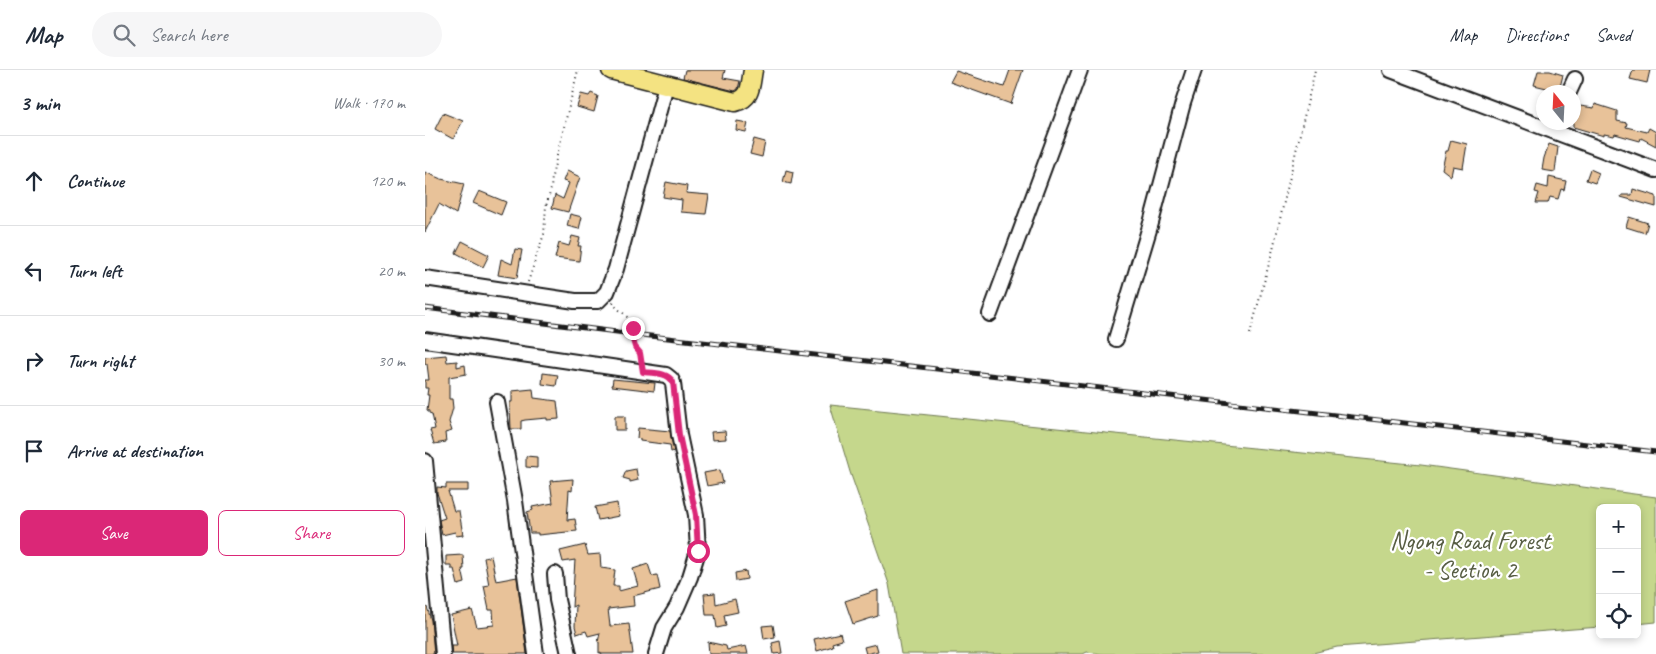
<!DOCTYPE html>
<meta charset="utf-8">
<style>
body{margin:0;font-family:Caveat,sans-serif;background:#f6f6f7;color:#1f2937}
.controls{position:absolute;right:15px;bottom:15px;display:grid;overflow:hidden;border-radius:8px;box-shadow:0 2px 8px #0003}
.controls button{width:45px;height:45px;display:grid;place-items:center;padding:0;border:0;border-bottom:1px solid #e0e1e3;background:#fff;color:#1f2937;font:25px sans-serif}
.compass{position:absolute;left:1111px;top:15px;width:45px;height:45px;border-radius:50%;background:#fff;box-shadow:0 2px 8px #0003;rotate:342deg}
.stop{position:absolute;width:15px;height:15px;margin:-11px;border:4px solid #db2777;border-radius:50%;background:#fff}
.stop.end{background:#db2777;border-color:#fff;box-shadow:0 1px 5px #0008}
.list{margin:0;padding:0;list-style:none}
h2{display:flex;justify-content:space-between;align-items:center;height:65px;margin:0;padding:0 20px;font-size:21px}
h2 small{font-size:16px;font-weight:400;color:#747a83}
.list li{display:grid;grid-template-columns:32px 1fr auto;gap:15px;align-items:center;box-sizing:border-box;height:90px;padding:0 20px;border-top:1px solid #e0e1e3}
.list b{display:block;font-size:19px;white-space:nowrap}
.list em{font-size:16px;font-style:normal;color:#747a83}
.actions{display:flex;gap:10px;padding:15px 20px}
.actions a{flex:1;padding:11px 0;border:1px solid #db2777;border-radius:8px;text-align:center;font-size:18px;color:#db2777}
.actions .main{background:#db2777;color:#fff}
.icon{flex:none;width:28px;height:28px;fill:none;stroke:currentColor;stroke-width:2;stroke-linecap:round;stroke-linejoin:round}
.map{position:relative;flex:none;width:1231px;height:584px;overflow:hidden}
header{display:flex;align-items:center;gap:30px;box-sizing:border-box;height:70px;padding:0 25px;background:#fff;border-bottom:1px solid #e0e1e3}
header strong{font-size:24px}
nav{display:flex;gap:28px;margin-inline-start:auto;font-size:18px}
.search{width:350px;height:45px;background:#f6f6f7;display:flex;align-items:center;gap:12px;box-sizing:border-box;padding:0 18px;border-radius:28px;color:#747a83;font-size:19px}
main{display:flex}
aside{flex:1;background:#fff}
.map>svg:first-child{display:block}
</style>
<header>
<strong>Map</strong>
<div class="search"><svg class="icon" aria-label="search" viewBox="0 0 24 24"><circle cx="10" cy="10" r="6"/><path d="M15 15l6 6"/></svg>Search here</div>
<nav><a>Map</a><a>Directions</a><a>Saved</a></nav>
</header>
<main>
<aside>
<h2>3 min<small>Walk · 170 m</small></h2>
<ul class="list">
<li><svg class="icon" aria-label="ahead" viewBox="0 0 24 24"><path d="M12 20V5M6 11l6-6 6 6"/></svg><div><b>Continue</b></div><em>120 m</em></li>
<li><svg class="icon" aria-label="left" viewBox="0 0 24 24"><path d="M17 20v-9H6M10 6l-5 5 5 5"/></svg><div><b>Turn left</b></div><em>20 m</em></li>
<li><svg class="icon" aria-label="right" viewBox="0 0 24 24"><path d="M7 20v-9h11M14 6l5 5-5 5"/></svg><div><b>Turn right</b></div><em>30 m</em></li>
<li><svg class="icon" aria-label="arrive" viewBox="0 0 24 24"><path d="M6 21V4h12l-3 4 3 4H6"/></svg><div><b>Arrive at destination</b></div></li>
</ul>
<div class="actions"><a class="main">Save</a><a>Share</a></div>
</aside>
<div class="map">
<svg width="1231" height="584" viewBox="0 0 1231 584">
<rect width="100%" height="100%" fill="#fff"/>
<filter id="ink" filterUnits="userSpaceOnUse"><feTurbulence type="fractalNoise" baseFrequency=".02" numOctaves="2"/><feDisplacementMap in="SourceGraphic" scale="10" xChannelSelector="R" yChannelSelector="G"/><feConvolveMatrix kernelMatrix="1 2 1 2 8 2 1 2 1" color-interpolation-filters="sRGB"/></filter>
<g filter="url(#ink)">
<path fill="#c5d78c" stroke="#707a54" d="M405,335L996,395L1231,427V552L1212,554V438H1175V557L912,577L884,584H678L662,582L658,584H476L464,514L425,402Z"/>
<path fill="#e8c299" stroke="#1c1c1c" d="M260,0H300L298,8L315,11L313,19L310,21L258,8Z
M585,0H598L586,34L525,12L531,1L579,17Z
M1208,0H1225L1222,13L1205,9Z
M1113,1H1125L1138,5L1134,21L1109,15Z
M166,23L173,26L169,42L152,37L156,24L164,26Z
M1170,34L1192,41V51L1202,53L1201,57L1222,62L1224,58L1231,62V76L1216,68L1215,71L1190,64L1189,66L1179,64V66L1148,57V35L1169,38Z
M18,43L38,51L28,69L10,59Z
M312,51L323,53L321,62L311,60Z
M329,69L340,72L337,87L325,84Z
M1026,70L1042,74L1038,98L1028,96L1026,106L1017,99L1021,81H1023Z
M1124,74L1133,77L1130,102L1117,100L1119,88Z
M1165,99L1174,103L1170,113L1161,110Z
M361,100L368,102L366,114L358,112Z
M142,101L155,107L143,142L127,138L130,125L138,129L144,113L138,111Z
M0,102L16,109L39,114L31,144L14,134L0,162Z
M1124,107L1141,111L1139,120L1136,119L1133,129L1125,127L1123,133H1111L1114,123L1110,122L1112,115L1123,118Z
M241,112L262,116L261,123L284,125L281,144L256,142L257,130L238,127Z
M1208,119L1231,126V137L1196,127L1197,125H1207Z
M54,121L81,132L76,145L48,133Z
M145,144L157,147L154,159L142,156Z
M1204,147L1223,153L1220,163L1201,157Z
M147,166L155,168L153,176H156L154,191L130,188L134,173L144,176Z
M37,171L64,185L58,197L31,183Z
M90,179L97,180L92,208L73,205L76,189L87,194Z
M21,285L22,292L32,291V297L40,295L41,304L24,307V329H27L28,338L24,352L27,361L20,363L21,372L9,374L5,360L10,359L7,344L4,343V341L2,340L4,325H2L3,318H0V310H4L2,294H0V287Z
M118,303L133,305L131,316L117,314Z
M188,309L230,313L229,321L187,316Z
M108,319L109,328L132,331L134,349L122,350V348L100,350L96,351V359H86L85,337V332H87V321Z
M190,346H200V360H190Z
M213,358L245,361L249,381L246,382L245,375L215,371V369L212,368Z
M300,361L301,369L287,370L286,362Z
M101,386L112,387V398L101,397Z
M211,399L213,410L205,412V410L198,408L201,401Z
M295,400L298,413L282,416L279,403Z
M148,409L147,421L144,420L142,450L150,449L152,461L113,465V463H105L102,442L108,440L107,437L128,433L125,411Z
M21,414H43V421H23L29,441H34L38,465L31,466L30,462L17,465L14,450L20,448L12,423V417L21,418Z
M192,433L194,446L173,450L170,437Z
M160,475L163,485L175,484L176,498L190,500L188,516H194V521L213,516L208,499L223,494L227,506L232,505L235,519L208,526L209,536L183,539L185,556L204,554L208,584H176V582L174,583V572H173L175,563L163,566L161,561L152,564L150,556L151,535L147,537L150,490L138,492L135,481Z
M38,485L39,499H37L40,513L33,515L29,499H26V495H21V486Z
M66,486L71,511L92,507L102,584H27L26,576H32L26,545L47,540L52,557L69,555L68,540H64L59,516L64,515L59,488Z
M321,501L322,509L311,511L310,503Z
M453,520V546L428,554L420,531Z
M290,523L291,534L310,529L313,542L299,545L301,556L292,558L290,545H281L279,524Z
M0,537H2L6,550L9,584H0Z
M348,555L350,567L339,569L337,556Z
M415,563L417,570L407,573L408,576L392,581L389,569Z
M355,571L357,583L349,584L347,573Z
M283,572L301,576L302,580L321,576L323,584H284Z
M451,574L453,581L441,584L439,577Z"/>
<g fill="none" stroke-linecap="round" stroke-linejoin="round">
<defs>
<path id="minor" d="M966,0L1231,100
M1144,22L1150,9
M0,208L150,231H173L182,222L191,199L241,15
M565,244L655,0
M691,269L726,153L758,33L769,0
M0,270L241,305L246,309L248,313L254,365L271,445L273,481L265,507L252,537L239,558L231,584
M72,332L90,431L111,584
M0,391L18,584
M130,504L132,530L144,584"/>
<path id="major" d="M186,0L310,32C327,28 325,15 328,0"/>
</defs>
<use href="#minor" stroke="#1c1c1c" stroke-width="18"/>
<use href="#major" stroke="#1c1c1c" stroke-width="21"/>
<path stroke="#1c1c1c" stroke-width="2" stroke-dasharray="1 4" stroke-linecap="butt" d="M103,212L119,164L121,136L126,119L127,106L153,0
M188,232C191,239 197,241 202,247C210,256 205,267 210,277C213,282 215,284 216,291
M825,264L848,179L890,0"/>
<use href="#minor" stroke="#fff" stroke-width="14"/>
<use href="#major" stroke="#f4e382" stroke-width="18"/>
<defs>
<path id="rail" d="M0,238L208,264L1231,382"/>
</defs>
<use href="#rail" stroke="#1c1c1c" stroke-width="5"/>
<use href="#rail" stroke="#fff" stroke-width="3" stroke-dasharray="9" stroke-linecap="butt"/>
</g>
</g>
<g fill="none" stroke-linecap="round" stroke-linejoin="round" filter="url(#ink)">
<path stroke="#db2777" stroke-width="6" d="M208,258V270L210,277L215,283L218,302C228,303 243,302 248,312L254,365L271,445L273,481"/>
</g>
<g text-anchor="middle" stroke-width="4.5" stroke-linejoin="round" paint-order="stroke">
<g font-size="25" fill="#575d43" stroke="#fff">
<text x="1045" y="479">Ngong Road Forest<tspan x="1045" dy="29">- Section 2</tspan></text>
</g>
</g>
</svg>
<div class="controls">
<button>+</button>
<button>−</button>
<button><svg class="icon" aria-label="locate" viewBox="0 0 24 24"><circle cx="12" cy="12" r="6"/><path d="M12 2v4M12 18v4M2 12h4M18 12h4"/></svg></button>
</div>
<svg class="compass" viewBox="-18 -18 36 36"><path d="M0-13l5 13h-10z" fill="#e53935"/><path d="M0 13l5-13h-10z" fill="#747a83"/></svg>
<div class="stop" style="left:273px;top:481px"></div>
<div class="stop end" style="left:208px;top:258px"></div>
</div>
</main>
